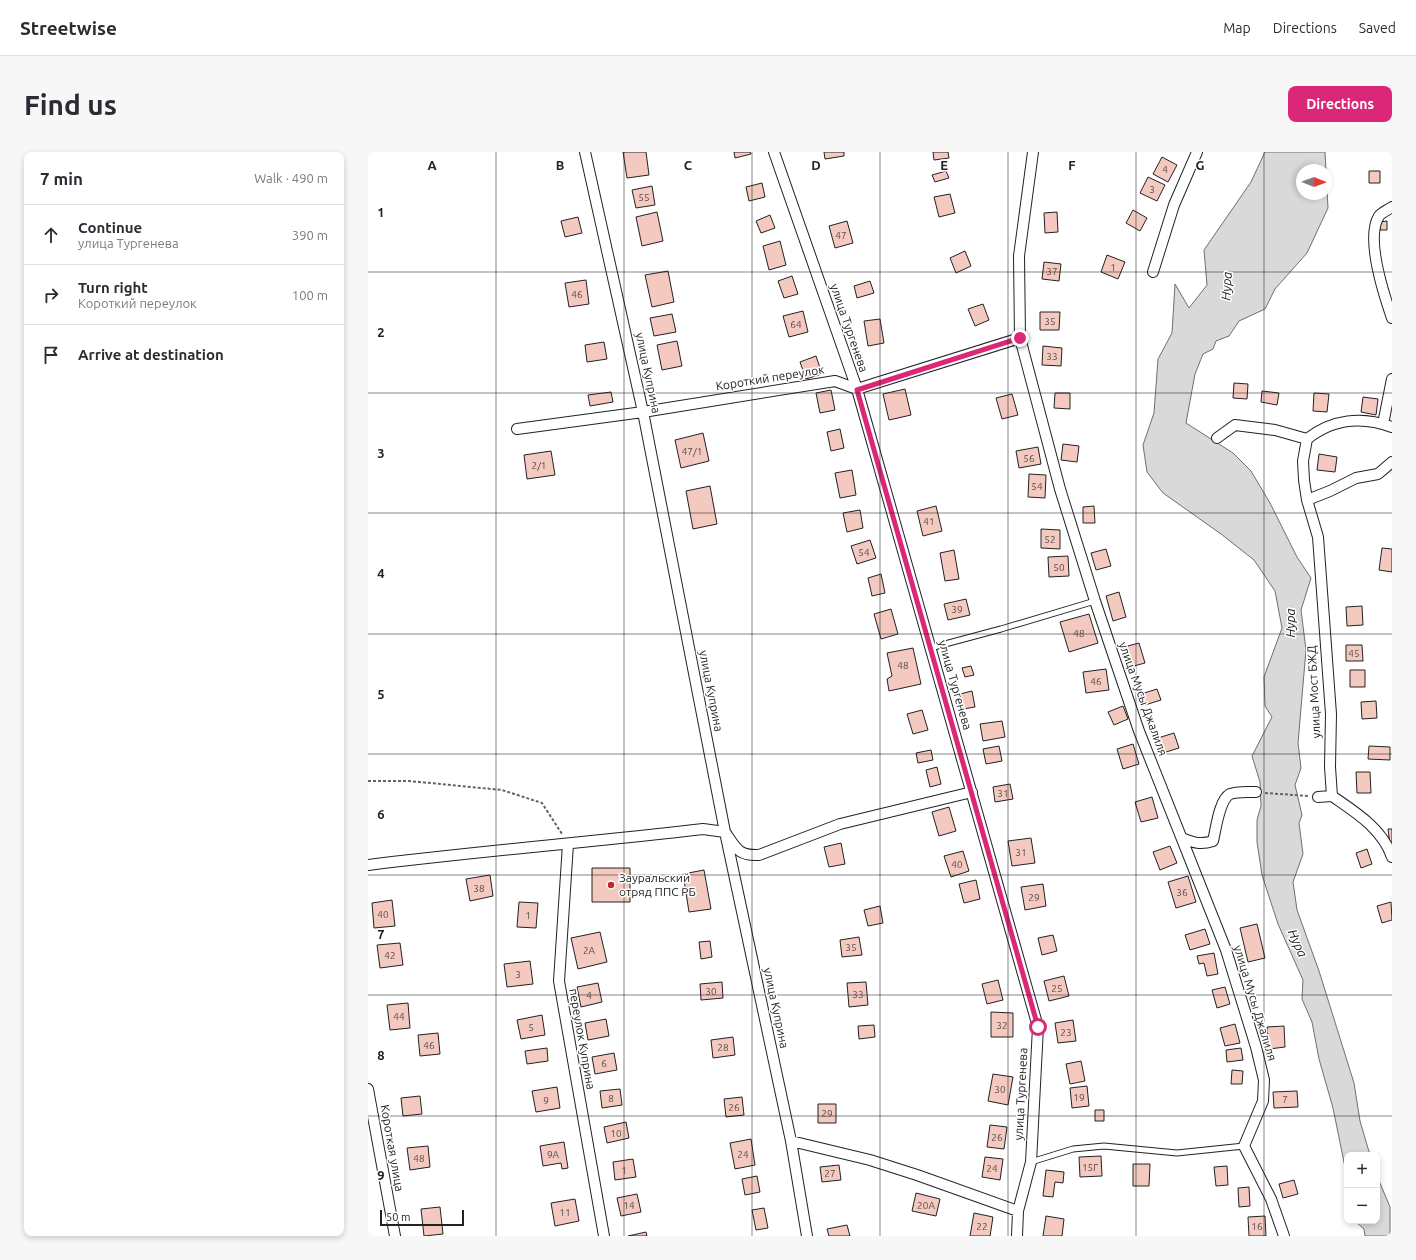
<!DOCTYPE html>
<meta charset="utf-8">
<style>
body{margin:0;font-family:Ubuntu,sans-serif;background:#f7f7f7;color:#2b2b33}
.controls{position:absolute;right:12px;bottom:12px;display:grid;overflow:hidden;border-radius:8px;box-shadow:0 2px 6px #0003}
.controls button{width:36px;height:36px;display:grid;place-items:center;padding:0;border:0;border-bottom:1px solid #e1e1e2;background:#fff;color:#2b2b33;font:20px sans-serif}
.compass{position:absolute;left:928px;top:12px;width:36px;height:36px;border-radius:50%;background:#fff;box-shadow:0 2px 6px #0003;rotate:91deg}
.scale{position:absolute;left:12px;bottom:10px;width:84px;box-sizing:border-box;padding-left:4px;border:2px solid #222;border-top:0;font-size:11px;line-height:14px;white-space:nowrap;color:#222;-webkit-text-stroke:3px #fff;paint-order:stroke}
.stop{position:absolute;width:12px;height:12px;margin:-9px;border:3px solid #db2777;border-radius:50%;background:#fff}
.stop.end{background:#db2777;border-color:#fff;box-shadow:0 1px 4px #0008}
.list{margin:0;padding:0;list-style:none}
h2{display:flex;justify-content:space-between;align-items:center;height:52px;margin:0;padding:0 16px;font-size:17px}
h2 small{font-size:13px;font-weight:400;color:#7c7c81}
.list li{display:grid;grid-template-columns:26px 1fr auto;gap:12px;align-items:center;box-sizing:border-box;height:60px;padding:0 16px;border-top:1px solid #e1e1e2}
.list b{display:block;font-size:15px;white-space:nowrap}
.list p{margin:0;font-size:13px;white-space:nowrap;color:#7c7c81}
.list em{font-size:13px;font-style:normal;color:#7c7c81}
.icon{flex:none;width:22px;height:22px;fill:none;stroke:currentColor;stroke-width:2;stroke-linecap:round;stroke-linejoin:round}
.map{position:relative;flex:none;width:1024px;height:1084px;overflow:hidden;border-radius:8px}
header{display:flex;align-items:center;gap:24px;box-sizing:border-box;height:56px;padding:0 20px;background:#fff;border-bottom:1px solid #e1e1e2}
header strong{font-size:19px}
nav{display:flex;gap:22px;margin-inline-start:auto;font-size:14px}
.intro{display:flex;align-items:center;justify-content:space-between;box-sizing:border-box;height:96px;padding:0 24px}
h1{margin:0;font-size:28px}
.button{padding:10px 18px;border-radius:8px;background:#db2777;color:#fff;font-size:14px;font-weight:700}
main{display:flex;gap:24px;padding:0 24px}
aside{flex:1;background:#fff;border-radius:8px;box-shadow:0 2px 6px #0003}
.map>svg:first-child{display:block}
</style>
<header>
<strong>Streetwise</strong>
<nav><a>Map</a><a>Directions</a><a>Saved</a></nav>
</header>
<div class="intro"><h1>Find us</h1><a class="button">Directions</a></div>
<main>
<aside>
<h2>7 min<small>Walk · 490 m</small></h2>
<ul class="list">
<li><svg class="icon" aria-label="ahead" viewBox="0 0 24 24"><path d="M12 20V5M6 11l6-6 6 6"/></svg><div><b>Continue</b><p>улица Тургенева</p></div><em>390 m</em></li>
<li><svg class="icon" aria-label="right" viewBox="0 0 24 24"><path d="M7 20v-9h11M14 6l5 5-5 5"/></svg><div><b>Turn right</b><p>Короткий переулок</p></div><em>100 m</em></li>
<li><svg class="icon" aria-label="arrive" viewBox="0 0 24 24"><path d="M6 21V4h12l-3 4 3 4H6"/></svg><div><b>Arrive at destination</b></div></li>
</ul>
</aside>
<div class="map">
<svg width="1024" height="1084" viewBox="0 0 1024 1084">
<rect width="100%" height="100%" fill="#fff"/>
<path fill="#d9d9d9" stroke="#6f6f6f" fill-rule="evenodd" d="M897,0H957L960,56L939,101L907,137L897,157L871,169L861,184L848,189L845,197L835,202L827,222L818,271L865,301L883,319L902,351L929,405L943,426L933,458L938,498L930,591L933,616L927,633L934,663L931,671L935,702L925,730L929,758L951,819L986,931L992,969L1002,1003H979V1025L965,956L951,907L944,870L934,847L935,828L910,772L894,723L889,690V668L893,654L892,630L884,604L904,565L897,554L896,525L914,476L907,439L886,408L853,382L795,341L779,320L775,293L786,261L790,207L804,181L807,132L821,156L839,133L836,98L883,30ZM934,18H958V42H934Z
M1009,1024L1022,1055V1084H997L996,1077L988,1070L1009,1069Z"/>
<path fill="#f3c9c0" stroke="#222" d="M255,0H278L281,23L259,26Z
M366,0H382L383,2L367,6Z
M456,0H476V4L457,7Z
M565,0H580L581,6L566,8Z
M794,5L809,13L800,30L785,22Z
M578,19L581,26L567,30L564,23Z
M1001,19H1012V31H1001Z
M780,25L797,33L789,49L772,41Z
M394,31L397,45L381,49L378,35Z
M284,34L287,53L268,56L264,38Z
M582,42L587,61L571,65L566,45Z
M765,58L779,66L772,79L758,71Z
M289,60L295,89L274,94L268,65Z
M689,60L690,80L677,81L676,61Z
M402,63L407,76L393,81L388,69Z
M210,65L214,81L197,85L193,69Z
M479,69L485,91L467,96L461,74Z
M1019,69V78H1012V70Z
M412,89L418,113L401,118L395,94Z
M597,99L603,114L588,121L582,106Z
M739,103L757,110L750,127L733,120Z
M676,110L693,112L691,129L674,127Z
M300,119L306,150L284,155L277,123Z
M424,124L430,142L416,146L410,129Z
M218,128L221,152L201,155L197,131Z
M502,129L506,141L489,146L486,134Z
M615,152L621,168L607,174L600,157Z
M435,159L440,180L421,185L415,164Z
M672,160H692L691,178H672Z
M304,162L308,180L286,184L282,166Z
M512,167L516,191L500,194L496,169Z
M309,189L314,214L294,218L289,193Z
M236,190L239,207L219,210L217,193Z
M675,194L694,196L693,214L674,213Z
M448,204L454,222L438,227L432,210Z
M866,231L880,232L879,247L865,246Z
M537,237L543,263L521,268L515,242Z
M463,238L467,258L452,261L448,241Z
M894,239L911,241L909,253L893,250Z
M243,240L245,250L222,254L220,243Z
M687,241H702V257L686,256Z
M946,241L961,242L959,260L945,259Z
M644,242L650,263L634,267L628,246Z
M995,245L1010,247L1008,263L993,260Z
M472,277L476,296L463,299L459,280Z
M335,281L341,309L313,316L307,288Z
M695,292L711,294L709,310L693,308Z
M670,295L673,312L651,316L648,299Z
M183,299L187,323L159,327L156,303Z
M951,302L969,305L967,320L949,318Z
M484,318L488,343L472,346L467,321Z
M661,322L678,323L677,346L660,345Z
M342,334L349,372L325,377L318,339Z
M568,354L574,379L555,384L549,359Z
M726,354L727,371H715V355Z
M492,358L495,376L479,380L475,361Z
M673,377L692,378V397L673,396Z
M502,388L508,406L489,412L483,394Z
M1014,396L1024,397V420L1011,418Z
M738,397L743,414L728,418L723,401Z
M586,398L591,427L577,429L572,401Z
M700,404L701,424L681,425L680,405Z
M513,422L517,441L504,444L500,426Z
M751,440L758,465L745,469L738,444Z
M598,447L602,463L580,468L576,452Z
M994,454L995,473L979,474L978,455Z
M523,457L530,482L513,487L506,462Z
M721,462L730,491L701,500L692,470Z
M771,491L777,511L762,515L756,495Z
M978,493H994L995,509H978Z
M545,496L553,532L521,539L519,527L524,524L519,501Z
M603,514L606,523L597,525L594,516Z
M738,517L741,538L718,541L715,520Z
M982,518H997V535H982Z
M789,537L793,548L777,553L773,542Z
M604,539L607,555L595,557L592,542Z
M1008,549L1009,566L994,567L993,550Z
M755,554L760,567L746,573L740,560Z
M554,558L560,578L545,582L539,562Z
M634,569L637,585L615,589L612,572Z
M806,581L811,596L795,601L790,586Z
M765,592L771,612L755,617L749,597Z
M631,594L634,609L618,612L615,597Z
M1001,594L1022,595V608L1000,607Z
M563,598L565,608L550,611L548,601Z
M569,615L573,632L562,635L558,618Z
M988,620H1002L1003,641H989Z
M642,632L645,647L627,650L625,635Z
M784,645L790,666L773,670L767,650Z
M581,655L588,679L571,684L564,660Z
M1020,677H1024V692H1022Z
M663,686L667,711L644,714L640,689Z
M473,691L477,712L461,715L456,695Z
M802,694L809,711L792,718L785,700Z
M999,697L1004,712L993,716L988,701Z
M595,699L601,719L583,725L576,704Z
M224,716H262V750H224Z
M336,718L343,757L321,760L315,722Z
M122,723L125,744L102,749L98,727Z
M820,724L828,750L808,756L800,730Z
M608,728L612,747L596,751L591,732Z
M675,732L678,754L657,758L653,735Z
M24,748L27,774L6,776L4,751Z
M151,750L170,751L168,776L149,775Z
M1023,750L1024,768L1014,771L1009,754Z
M512,754L515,771L500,774L496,758Z
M889,772L897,806L880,810L872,776Z
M837,777L842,792L822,798L817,783Z
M232,780L239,810L210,817L203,786Z
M685,783L689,799L674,803L670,786Z
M491,785L494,803L474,805L472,788Z
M342,789L344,805L333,807L331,790Z
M32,791L35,813L12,816L9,793Z
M846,801L850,822L839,824L836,811L831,812L829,804Z
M162,809L165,832L139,835L136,812Z
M696,824L701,844L681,849L676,829Z
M630,828L635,848L619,852L614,832Z
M354,830L355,846L333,848L332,832Z
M498,830L500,853L481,855L479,831Z
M230,831L234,850L213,855L209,835Z
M857,835L862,852L849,856L844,838Z
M40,851L42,876L22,878L19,853Z
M623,860L645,861V885H623Z
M174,863L177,883L153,887L149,868Z
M238,867L241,884L220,888L217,871Z
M705,868L708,889L690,891L687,871Z
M867,872L872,891L857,894L852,876Z
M506,873L507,885L491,887L490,874Z
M916,874L917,895L901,897L899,875Z
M70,881L72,902L52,904L50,883Z
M365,885L367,903L345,906L343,888Z
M179,896L180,909L159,912L157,899Z
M873,896L875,908L859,910L858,898Z
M246,901L249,918L227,922L224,905Z
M713,909L717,929L702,932L698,912Z
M864,918L875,919L874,932H863Z
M625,922L645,925L640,953L620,949Z
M719,934L721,954L704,956L702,936Z
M189,935L192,956L168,960L164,939Z
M252,937L254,953L234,956L232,939Z
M929,939L930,955L906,956L905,940Z
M52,944L54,962L35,964L33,946Z
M374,945L376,963L358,965L356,947Z
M450,952H468V971H450Z
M727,958H736V969H727Z
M258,970L261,986L239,991L236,975Z
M622,973L639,975L636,997L619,995Z
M383,987L387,1013L367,1017L362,991Z
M196,990L200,1016L194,1017L193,1011L175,1014L172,994Z
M60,994L62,1015L42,1018L39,996Z
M733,1004L734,1024L712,1025L711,1005Z
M617,1005L635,1007L632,1028L614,1025Z
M265,1007L268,1025L247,1028L245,1010Z
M765,1012H782L781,1034H765Z
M471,1013L473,1028L454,1030L452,1015Z
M859,1014L860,1033L848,1034L846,1015Z
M678,1018L696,1020L695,1031L687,1030L685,1045L675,1044Z
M389,1024L392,1040L377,1043L374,1027Z
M926,1028L930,1042L915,1046L911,1032Z
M881,1035L882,1054L871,1055L870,1036Z
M548,1041L572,1047L568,1064L544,1059Z
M269,1042L273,1060L253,1064L249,1046Z
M207,1047L211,1069L187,1074L183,1051Z
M72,1055L75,1082L56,1084L53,1057Z
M396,1056L400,1076L388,1078L384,1058Z
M606,1061L625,1065L622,1084H602Z
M678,1064L696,1067L694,1084H675Z
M897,1064L898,1084H881L880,1065Z
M479,1073L482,1084H461L459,1077Z
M278,1080L279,1084H260Z"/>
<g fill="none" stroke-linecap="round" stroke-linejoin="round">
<defs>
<path id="lane" d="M562,496L633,477L727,449
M663,1010L705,997L736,994L809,1001L876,994"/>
<path id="street" d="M217,0L275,260L357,680L423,989L439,1084
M406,0L489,237L670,875L663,1010L650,1059L649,1084
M665,0L651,104L652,186L692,337L727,449L771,579L858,798L888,895L896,928L895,949L876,994L903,1047L916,1084
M1024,55C1020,58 1014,60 1011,64C997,86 1016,143 1024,166
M785,120L806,53L829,0
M1015,272L1024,227
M1024,275C994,264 964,267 939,287L935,309L936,328L939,348L950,385L963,562L962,615L964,644C987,660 1014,676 1024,705
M149,277L275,260L467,229L489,237L652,186
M849,286L867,273L907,278L939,287
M939,348L962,339L988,326L1010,322L1024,310
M950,645L964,644
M814,686C826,691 833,693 845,689C848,677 851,648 862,642C869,639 880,640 888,640
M200,692L191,829L236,1084
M0,713C112,699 224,690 335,677L357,680C368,696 370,704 391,703L472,672L604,640
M0,937L27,1084
M423,989L502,1008L549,1023L650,1059"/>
</defs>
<use href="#lane" stroke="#222" stroke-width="7"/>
<use href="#street" stroke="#222" stroke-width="12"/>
<path stroke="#646464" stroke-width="2" stroke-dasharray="3 2" stroke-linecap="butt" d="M0,629H41L134,638L174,651L194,682
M897,641L941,644"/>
<use href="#lane" stroke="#fff" stroke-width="5"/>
<use href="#street" stroke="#fff" stroke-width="10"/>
</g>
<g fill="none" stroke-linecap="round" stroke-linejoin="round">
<path stroke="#db2777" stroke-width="5" d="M652,186L489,238L670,875"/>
</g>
<path fill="none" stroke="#222" stroke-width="1" stroke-opacity="0.55" d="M128,0V1084M256,0V1084M384,0V1084M512,0V1084M640,0V1084M768,0V1084M896,0V1084M0,120H1024M0,241H1024M0,361H1024M0,482H1024M0,602H1024M0,723H1024M0,843H1024M0,964H1024"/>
<circle fill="#c62828" stroke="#fff" stroke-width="1.5" cx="243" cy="733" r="4"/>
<g text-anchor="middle" stroke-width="3" stroke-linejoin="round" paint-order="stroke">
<g font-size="10" fill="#564c4a">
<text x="797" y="21">4</text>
<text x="784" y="41">3</text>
<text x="276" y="49">55</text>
<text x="473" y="87">47</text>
<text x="745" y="119">1</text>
<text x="684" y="123">37</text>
<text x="209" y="146">46</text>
<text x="682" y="173">35</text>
<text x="428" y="176">64</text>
<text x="684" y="208">33</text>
<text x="324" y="303">47/1</text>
<text x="661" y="310">56</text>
<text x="171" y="317">2/1</text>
<text x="669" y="338">54</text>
<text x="561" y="373">41</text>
<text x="682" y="391">52</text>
<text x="496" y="404">54</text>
<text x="691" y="419">50</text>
<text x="589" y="461">39</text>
<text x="711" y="485">48</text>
<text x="986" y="505">45</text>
<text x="535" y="517">48</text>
<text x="728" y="533">46</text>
<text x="635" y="645">31</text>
<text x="653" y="704">31</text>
<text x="589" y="716">40</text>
<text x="111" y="740">38</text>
<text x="814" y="744">36</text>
<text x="666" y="749">29</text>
<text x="15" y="766">40</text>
<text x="160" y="767">1</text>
<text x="483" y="799">35</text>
<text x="221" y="802">2А</text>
<text x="22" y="807">42</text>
<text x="150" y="826">3</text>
<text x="689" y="840">25</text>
<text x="343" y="843">30</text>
<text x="490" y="846">33</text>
<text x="221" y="847">4</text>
<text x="31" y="868">44</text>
<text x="634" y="877">32</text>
<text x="163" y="879">5</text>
<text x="698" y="884">23</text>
<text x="61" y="897">46</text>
<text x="355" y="899">28</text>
<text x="236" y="915">6</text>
<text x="632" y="941">30</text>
<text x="711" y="949">19</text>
<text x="243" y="950">8</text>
<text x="917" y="951">7</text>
<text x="178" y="952">9</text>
<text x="366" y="959">26</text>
<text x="459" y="965">29</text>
<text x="248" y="985">10</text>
<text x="629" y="989">26</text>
<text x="185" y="1006">9А</text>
<text x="375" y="1006">24</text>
<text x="51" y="1010">48</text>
<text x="722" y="1019">15Г</text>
<text x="624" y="1020">24</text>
<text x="256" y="1022">1</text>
<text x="462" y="1025">27</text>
<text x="261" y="1057">14</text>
<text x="558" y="1057">20А</text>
<text x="197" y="1064">11</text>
<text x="614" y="1078">22</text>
<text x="889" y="1078">16</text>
</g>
<g font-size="12" fill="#222" stroke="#fff">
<text transform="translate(481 176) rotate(71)" y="4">улица Тургенева</text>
<text transform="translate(280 221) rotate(78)" y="4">улица Куприна</text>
<text transform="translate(402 226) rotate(-9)" y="4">Короткий переулок</text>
<text transform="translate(587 533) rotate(74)" y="4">улица Тургенева</text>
<text transform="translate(343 539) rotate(79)" y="4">улица Куприна</text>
<text transform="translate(946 540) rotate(-93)" y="4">улица Мост БЖД</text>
<text transform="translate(775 547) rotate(70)" y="4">улица Мусы Джалиля</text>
<text transform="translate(887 851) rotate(73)" y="4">улица Мусы Джалиля</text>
<text transform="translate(408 856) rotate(78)" y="4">улица Куприна</text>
<text transform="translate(214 887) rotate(80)" y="4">переулок Куприна</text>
<text transform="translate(653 942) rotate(-87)" y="4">улица Тургенева</text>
<text transform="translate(24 996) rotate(80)" y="4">Короткая улица</text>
</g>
<g font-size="12" fill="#222" stroke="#fff" text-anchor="start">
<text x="251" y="730">Зауральский<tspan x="251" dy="14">отряд ППС РБ</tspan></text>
</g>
<g font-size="13" font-style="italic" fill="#222" stroke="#fff">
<text transform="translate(858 134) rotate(-87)" y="5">Нура</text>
<text transform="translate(922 471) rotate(-90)" y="5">Нура</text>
<text transform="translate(930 791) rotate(66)" y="5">Нура</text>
</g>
</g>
<g font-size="13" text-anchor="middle" font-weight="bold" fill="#222" stroke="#fff" stroke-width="3" stroke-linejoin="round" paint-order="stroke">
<text x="64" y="18">A</text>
<text x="192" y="18">B</text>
<text x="320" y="18">C</text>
<text x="448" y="18">D</text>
<text x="576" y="18">E</text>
<text x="704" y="18">F</text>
<text x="832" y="18">G</text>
<text x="13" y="65">1</text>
<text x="13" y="185">2</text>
<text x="13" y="306">3</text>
<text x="13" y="426">4</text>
<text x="13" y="547">5</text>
<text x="13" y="667">6</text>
<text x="13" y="787">7</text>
<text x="13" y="908">8</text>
<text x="13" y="1028">9</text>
</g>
</svg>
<div class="controls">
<button>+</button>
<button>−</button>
</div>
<svg class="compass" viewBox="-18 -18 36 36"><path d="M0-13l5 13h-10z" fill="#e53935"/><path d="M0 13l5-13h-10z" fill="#7c7c81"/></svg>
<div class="scale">50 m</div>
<div class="stop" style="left:670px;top:875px"></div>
<div class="stop end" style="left:652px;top:186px"></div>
</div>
</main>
